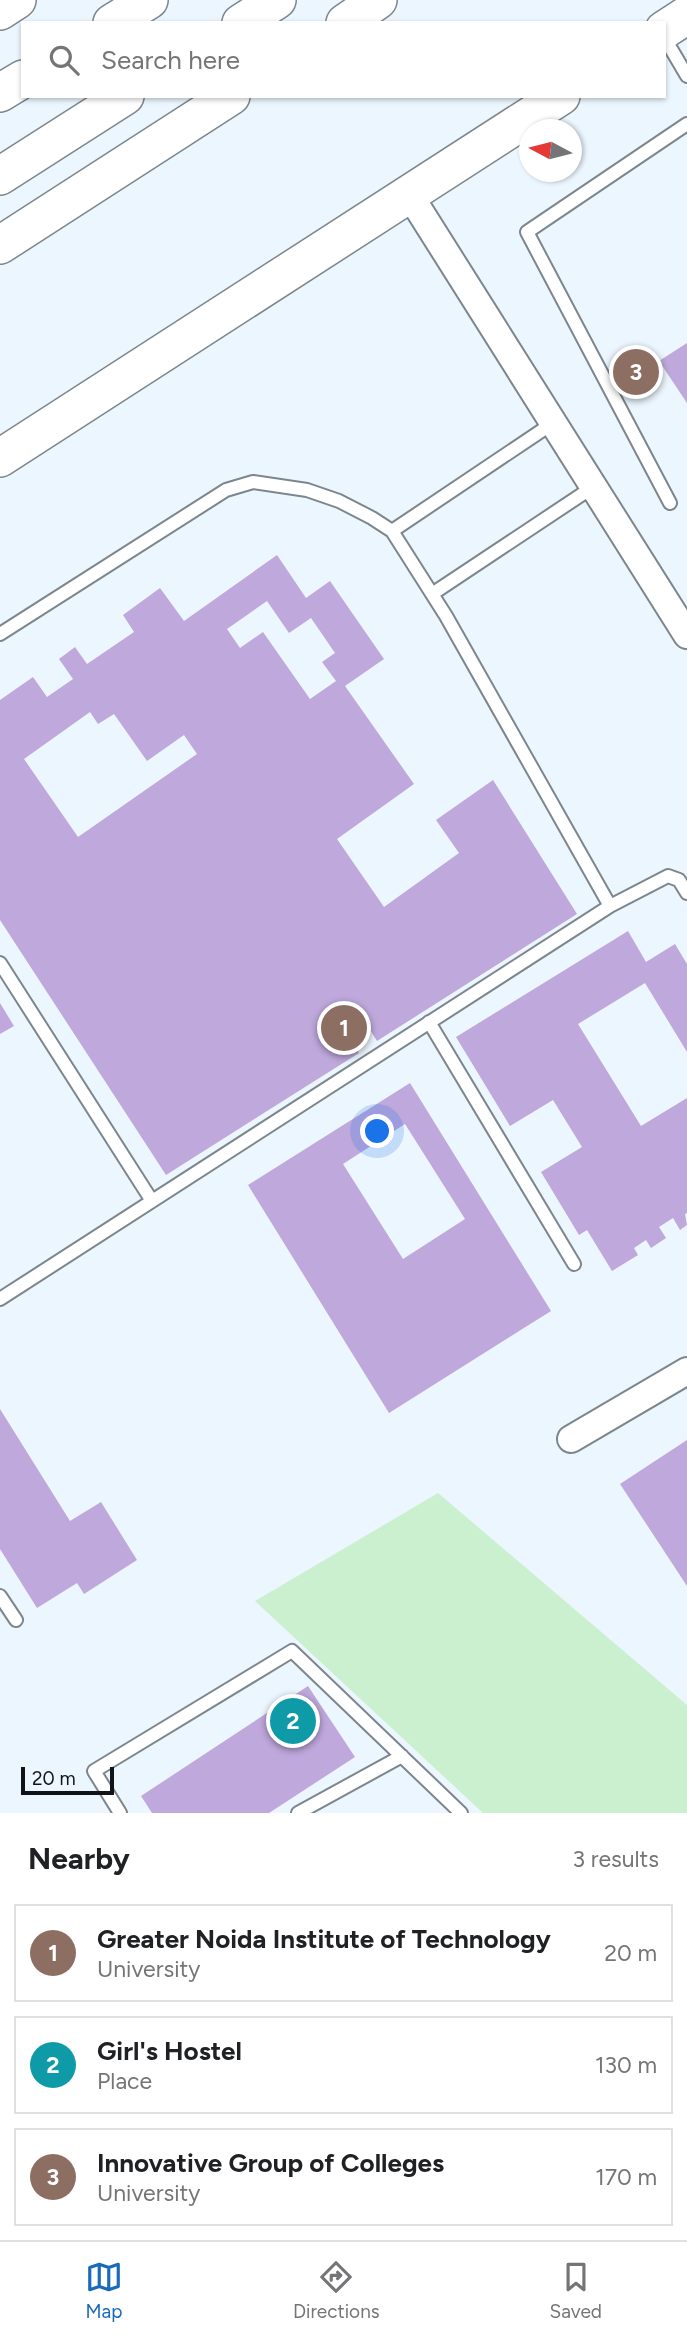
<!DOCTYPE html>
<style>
body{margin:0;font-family:Figtree,sans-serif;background:#f6f6f6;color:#202124}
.compass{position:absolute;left:519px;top:119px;width:63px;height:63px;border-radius:50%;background:#fff;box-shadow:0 2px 5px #0004;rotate:277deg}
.scale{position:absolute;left:21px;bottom:18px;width:93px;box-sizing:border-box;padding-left:7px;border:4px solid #111417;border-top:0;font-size:19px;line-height:24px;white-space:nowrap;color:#111417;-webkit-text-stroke:5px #ecf6fe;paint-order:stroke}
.you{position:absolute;left:378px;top:1132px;width:24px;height:24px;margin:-18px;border:5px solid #fff;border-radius:50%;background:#1a73e8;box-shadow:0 0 0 10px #1a73e833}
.badge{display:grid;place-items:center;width:46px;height:46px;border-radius:50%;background:#196ab8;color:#fff;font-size:23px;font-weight:700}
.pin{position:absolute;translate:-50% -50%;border:4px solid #fff;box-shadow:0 2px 7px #0006}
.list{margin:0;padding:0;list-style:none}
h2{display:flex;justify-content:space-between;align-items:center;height:91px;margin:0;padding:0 28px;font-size:30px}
h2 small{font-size:23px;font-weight:400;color:#757577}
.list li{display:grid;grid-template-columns:46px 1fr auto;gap:21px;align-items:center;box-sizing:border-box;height:98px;margin:0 14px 14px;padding:0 14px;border:2px solid #e0e0e0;border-radius:0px}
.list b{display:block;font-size:26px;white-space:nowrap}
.list p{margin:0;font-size:23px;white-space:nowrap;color:#757577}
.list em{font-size:23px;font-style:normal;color:#757577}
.icon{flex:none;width:38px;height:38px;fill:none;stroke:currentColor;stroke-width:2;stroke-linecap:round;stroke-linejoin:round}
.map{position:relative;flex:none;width:687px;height:1813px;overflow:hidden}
.search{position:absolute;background:#fff;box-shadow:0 2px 5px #0004;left:21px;right:21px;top:21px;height:77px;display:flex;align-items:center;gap:18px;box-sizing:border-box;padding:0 24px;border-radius:0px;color:#757577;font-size:26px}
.sheet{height:427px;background:#fff}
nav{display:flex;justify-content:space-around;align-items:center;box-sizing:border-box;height:98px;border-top:2px solid #e0e0e0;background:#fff;font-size:19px;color:#757577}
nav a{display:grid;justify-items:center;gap:4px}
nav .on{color:#196ab8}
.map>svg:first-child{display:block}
</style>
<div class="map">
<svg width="687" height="1813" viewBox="0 0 687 1813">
<rect width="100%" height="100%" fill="#ecf6fe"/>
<path fill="#cbf0cf" d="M438,1493L687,1705V1813H483L255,1601Z"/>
<path fill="#bfa8dc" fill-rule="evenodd" d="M687,343V403L659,361Z
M277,555L306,598L330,581L384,659L345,686L414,784L337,839L384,907L459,853L436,820L493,780L577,914L377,1041L363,1019L344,1032L359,1053L166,1175L0,920V700L33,677L47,697L73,679L59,659L75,647L87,664L134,632L123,615L160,588L184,621ZM267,601L289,633L311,618L335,653L322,662L336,681L310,699L263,632L240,648L227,629ZM90,712L98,724L114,714L147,761L184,735L197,754L78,837L24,759Z
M628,931L646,962L675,944L687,964V1052L645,983L578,1024L641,1126L687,1098V1213L685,1214L687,1225L680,1230L673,1218L659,1227L666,1238L651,1248L646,1240L634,1248L638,1255L612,1271L587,1230L579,1235L541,1172L582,1147L553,1100L510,1126L456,1037Z
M0,1003L14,1026L0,1034Z
M410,1083L551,1311L389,1413L248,1185ZM405,1124L465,1219L403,1259L343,1164Z
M0,1409L70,1521L101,1502L137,1560L84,1594L77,1583L37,1608L0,1549Z
M687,1440V1586L620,1484Z
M308,1686L355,1757L269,1813H152L141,1796Z"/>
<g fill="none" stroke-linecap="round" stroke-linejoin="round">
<defs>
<path id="lane" d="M664,37L687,76
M670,503L527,232L687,124
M392,531L553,423
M432,594L593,487
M0,634L226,490L253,482L307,490L339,501L372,518L392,531L446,616L610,906
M0,963L152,1201
M429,1022L574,1264
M0,1299L610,906L668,876L679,880L687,893
M0,1596L16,1620
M120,1813L94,1771L292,1651L461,1813
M298,1813L402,1756"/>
<path id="street" d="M409,194L687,635
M571,1439L687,1371"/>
<path id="secondary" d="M0,11L17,0
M112,23L149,0
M241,23L277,0
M345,23L378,0
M664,30L687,15
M0,93L23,79
M0,176L125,96
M0,245L231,96
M0,458L561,96"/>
</defs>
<use href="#lane" stroke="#7d868d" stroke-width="16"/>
<use href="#street" stroke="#7d868d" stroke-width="30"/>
<use href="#secondary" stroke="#7d868d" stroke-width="40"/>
<use href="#lane" stroke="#fff" stroke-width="12"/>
<use href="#street" stroke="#fff" stroke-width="26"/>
<use href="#secondary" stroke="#fff" stroke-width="37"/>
</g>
</svg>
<svg class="compass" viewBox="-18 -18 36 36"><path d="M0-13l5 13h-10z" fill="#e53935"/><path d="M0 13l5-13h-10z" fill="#757577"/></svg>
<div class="scale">20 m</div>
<div class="you"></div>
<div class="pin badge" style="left:344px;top:1028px;background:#8d6e63">1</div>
<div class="pin badge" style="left:293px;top:1721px;background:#0f9aa8">2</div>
<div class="pin badge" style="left:636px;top:372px;background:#8d6e63">3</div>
<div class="search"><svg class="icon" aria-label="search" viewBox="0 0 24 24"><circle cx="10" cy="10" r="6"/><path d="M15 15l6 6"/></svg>Search here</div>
</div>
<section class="sheet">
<h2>Nearby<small>3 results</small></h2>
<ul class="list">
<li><span class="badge" style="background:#8d6e63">1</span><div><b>Greater Noida Institute of Technology</b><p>University</p></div><em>20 m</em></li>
<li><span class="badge" style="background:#0f9aa8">2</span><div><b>Girl's Hostel</b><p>Place</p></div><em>130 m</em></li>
<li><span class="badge" style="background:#8d6e63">3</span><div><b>Innovative Group of Colleges</b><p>University</p></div><em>170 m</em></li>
</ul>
</section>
<nav>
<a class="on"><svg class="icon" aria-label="map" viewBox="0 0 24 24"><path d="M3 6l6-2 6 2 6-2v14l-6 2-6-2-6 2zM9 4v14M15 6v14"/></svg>Map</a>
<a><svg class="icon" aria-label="directions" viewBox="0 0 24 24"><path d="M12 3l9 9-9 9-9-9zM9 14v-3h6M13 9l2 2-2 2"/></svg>Directions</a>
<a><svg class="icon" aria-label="saved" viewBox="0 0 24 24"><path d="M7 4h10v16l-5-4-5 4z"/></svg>Saved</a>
</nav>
